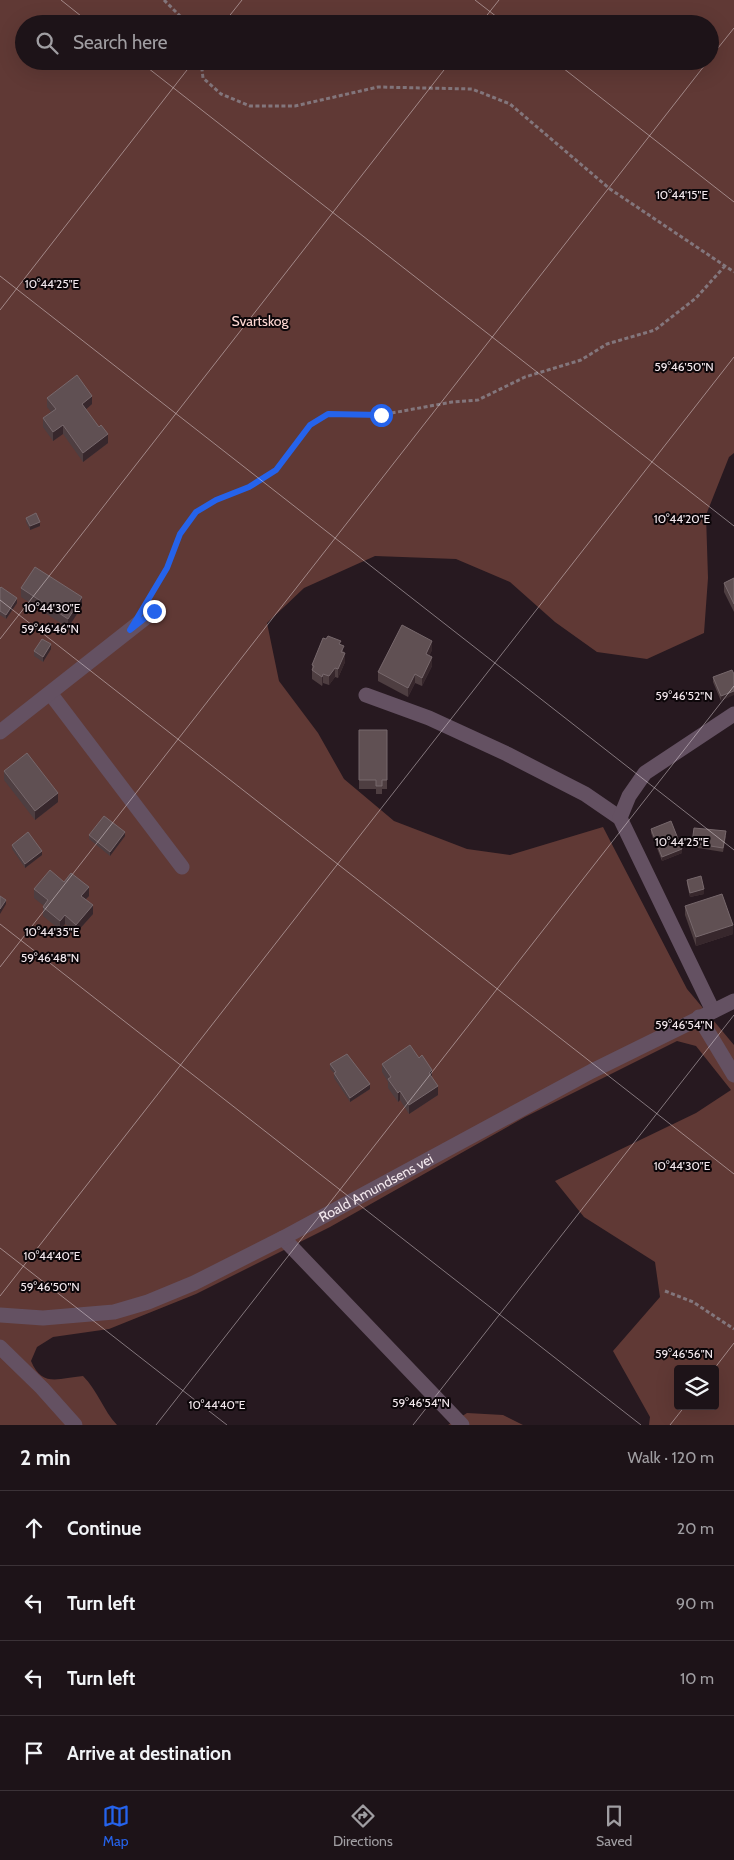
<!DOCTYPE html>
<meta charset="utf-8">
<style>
body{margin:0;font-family:Cabin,sans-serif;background:#251c21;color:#f1f3f6}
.controls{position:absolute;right:15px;bottom:15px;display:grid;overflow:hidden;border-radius:5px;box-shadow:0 5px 20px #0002}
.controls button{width:45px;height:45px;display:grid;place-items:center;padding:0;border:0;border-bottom:1px solid #3b3237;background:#1d1318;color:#f1f3f6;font:25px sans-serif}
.stop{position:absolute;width:15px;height:15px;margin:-11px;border:4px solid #2563eb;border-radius:50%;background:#fff}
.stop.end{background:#2563eb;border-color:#fff;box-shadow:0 1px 5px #0008}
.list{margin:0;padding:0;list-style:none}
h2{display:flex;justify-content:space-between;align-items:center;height:65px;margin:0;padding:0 20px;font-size:21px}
h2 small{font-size:16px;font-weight:400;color:#a09ea2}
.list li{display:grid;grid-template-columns:32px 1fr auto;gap:15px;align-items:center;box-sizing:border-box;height:75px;padding:0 20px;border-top:1px solid #3b3237}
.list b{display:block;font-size:19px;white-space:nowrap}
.list em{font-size:16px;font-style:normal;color:#a09ea2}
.icon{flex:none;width:28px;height:28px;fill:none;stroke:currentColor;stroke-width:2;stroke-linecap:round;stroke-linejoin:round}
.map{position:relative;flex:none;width:734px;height:1425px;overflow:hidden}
.search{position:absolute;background:#1d1318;box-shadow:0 5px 20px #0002;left:15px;right:15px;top:15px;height:55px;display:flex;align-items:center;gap:12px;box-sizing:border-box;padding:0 18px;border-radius:28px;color:#a09ea2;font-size:19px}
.sheet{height:365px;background:#1d1318}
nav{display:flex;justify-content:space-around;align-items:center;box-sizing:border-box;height:70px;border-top:1px solid #3b3237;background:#1d1318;font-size:14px;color:#a09ea2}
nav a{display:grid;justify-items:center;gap:2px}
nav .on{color:#2563eb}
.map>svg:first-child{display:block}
</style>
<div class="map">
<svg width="734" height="1425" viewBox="0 0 734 1425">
<rect width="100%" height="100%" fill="#271920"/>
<path fill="#603935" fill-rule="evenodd" d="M0,0H734V453L729,457L706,515L708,578L704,633L647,659L597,652L555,622L510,582L456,559L375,556L304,588L267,623L279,681L318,733L344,779L394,821L467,849L510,855L603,827L687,989L734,1045V1425H649L650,1417L613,1351L660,1297L655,1262L584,1217L555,1181L696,1113L731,1090L696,1046L677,1041L525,1117L330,1227L196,1294L109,1329L53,1337L37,1347L31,1361C42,1388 59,1378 83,1376C98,1391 103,1410 117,1425H0ZM24,24H710V61H24ZM678,1369H715V1406H678Z
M467,1413L503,1415L523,1425H448Z"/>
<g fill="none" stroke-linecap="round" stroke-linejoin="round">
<path stroke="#83767c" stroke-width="3" stroke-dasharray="4 2.5" stroke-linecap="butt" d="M164,0L188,24
M201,61L203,78L221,94L250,106H295L378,87L472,89L510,104L610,189L734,272
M152,593L167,568L179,534L196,512L216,500L249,487L276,470L310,425L328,414L381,415L452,402L478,400L525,377L581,360L607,344L655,330L696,298L724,267
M665,1291L693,1302L734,1329"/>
<g stroke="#645162" stroke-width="15">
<path d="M50,693L182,867"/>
<path d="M366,695L429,718L507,754L585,794L620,818L713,1011"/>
<path d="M0,732L154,611"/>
<path d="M620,818L629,796L645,773L734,714"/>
<path d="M699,1017L734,1075"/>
<path d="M283,1238L462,1425"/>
<path id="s1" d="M0,1315L43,1318L114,1312L148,1302L194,1283L283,1238L592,1071L734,1001"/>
<path d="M0,1347L42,1388L75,1425"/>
</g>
</g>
<path fill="#4e3e41" d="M47,398L92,404L86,409L108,443L83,462L63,434L53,441L43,427V418L51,412L47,407Z
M26,518L40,526L30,530L26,522Z
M734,578V612L724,592V583Z
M0,588L17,603L6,619L0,615Z
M21,588L82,606L68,628L21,597Z
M341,645L344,653L345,662L338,678L335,677L329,685L323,683L322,686L312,679V665Z
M51,649L43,662L34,656V651Z
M432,650L429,656L432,666L422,686L415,683L408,697L378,681V672Z
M734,674L721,701L713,682V677Z
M359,730H387V789H382V794H376V789H359Z
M4,771L58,802L35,820L4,780Z
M651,829L682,853L662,861L651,833Z
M89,835L125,836L110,856L89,839Z
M726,836L723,852L692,847V843Z
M12,845L42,855L25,868L12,849Z
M687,880L704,894L690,897L687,884Z
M64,882L89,896L86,899L93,914L76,933L65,924L60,930L43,916V907L44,906L34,898V889Z
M685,906L733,934L696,946L685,915Z
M330,1064L370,1089L350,1102L334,1078V1073L330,1069Z
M382,1064L432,1078L438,1095L409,1114L400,1100L398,1102L388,1088V1082L382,1072Z"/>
<path fill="#37272c" d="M92,396V404L82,413V404Z
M63,425V434L53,441V432Z
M108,434V443L83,462V453Z
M40,522V526L30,530V526Z
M82,597V606L68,628V619Z
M17,598V603L6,619V615Z
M432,641V650L426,663V654Z
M51,644V649L43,662V657Z
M345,653V662L338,678V669Z
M432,657V666L422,686V678Z
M335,668V677L329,685V676Z
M323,674V683L322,686V677Z
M415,674V683L408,697V688Z
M734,691V695L721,701V696Z
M58,793V802L35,820V811Z
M125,832V836L110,856V852Z
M682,849V853L662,861V857Z
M42,851V855L25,868V864Z
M89,887V896L81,904V896Z
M704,889V894L690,897V893Z
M6,900V904L0,914V909Z
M93,905V914L76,933V925Z
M65,915V924L60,930V921Z
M733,925V934L696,946V937Z
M432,1070V1079L429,1073Z
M370,1084V1089L350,1102V1098Z
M438,1086V1095L409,1114V1105Z
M400,1091V1100L398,1102V1093Z"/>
<path fill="#605053" stroke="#77686c" d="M77,375L92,396L82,404L99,427L101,425L108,434L83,453L63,425L53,432L43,418L56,409L47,398Z
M36,513L40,522L30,526L26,518Z
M35,567L82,597L68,619L21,588Z
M734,578V604L724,583Z
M1,587L17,598L6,615L0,611V588Z
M402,625L432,641L426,654L432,657L422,678L415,674L408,688L378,672Z
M328,636L341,641L339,644L344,646L341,652L345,653L338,669L335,668L329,676L323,674L322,677L312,670L314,666L312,665L323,638L326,639Z
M42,639L51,644L43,657L34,651Z
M732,670L734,674V691L721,696L713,677Z
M359,730H387V780H382V786H376V780H359Z
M27,753L58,793L35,811L4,771Z
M104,816L125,832L110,852L89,835Z
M671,821L682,849L662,857L651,829Z
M694,828L726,831L723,848L692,843Z
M28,832L42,851L25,864L12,845Z
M50,870L64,882L71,873L89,887L81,896L93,905L76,925L65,915L60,921L43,907L48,900L34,889Z
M701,876L704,889L690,893L687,880Z
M722,894L733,925L696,937L685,906Z
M0,896L6,900L0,909Z
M410,1045L419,1058L422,1055L432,1070L429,1073L438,1086L409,1105L400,1091L398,1093L388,1079L391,1077L382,1064Z
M347,1054L370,1084L350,1098L334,1073L336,1072L330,1064Z"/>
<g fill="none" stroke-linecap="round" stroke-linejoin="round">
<path stroke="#2563eb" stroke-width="6" d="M154,611L130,630L167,568L180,534L196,512L216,500L249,487L276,470L310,425L328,414L381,415"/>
</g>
<path fill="none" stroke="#f3e8ed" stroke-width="1" stroke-opacity="0.45" d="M61,0L91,24M475,0L506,24M223,24L242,0M480,24L499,0M710,58L734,28M139,61L734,526M554,61L734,202M0,276L734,850M0,310L194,61M0,600L734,1174M0,639L451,61M0,924L641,1425M0,967L708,61M0,1248L227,1425M0,1296L734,357M714,1369L734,1343M156,1425L734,686M413,1425L734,1015M670,1425L685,1406"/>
<g text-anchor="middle" stroke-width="4" stroke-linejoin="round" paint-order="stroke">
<g font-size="14" fill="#fed8d3" stroke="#0c0609">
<text x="260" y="326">Svartskog</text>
</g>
<g font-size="14" fill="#f3e8ed" stroke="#0c0609">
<text dy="5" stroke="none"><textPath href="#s1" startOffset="405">Roald Amundsens vei</textPath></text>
</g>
</g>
<g font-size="12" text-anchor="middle" fill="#f3e8ed" stroke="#0c0609" stroke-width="4" stroke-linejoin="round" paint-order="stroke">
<text x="682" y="199">10°44'15"E</text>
<text x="52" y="288">10°44'25"E</text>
<text x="684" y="371">59°46'50"N</text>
<text x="682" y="523">10°44'20"E</text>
<text x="52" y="612">10°44'30"E</text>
<text x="50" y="633">59°46'46"N</text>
<text x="684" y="700">59°46'52"N</text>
<text x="682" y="846">10°44'25"E</text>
<text x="52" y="936">10°44'35"E</text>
<text x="50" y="962">59°46'48"N</text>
<text x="684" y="1029">59°46'54"N</text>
<text x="682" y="1170">10°44'30"E</text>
<text x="52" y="1260">10°44'40"E</text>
<text x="50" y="1291">59°46'50"N</text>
<text x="684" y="1358">59°46'56"N</text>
<text x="421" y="1407">59°46'54"N</text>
<text x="217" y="1409">10°44'40"E</text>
</g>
</svg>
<div class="controls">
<button><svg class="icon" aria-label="layers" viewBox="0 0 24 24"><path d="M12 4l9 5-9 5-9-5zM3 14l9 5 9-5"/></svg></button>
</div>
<div class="stop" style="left:381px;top:415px"></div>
<div class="stop end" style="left:154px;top:611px"></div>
<div class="search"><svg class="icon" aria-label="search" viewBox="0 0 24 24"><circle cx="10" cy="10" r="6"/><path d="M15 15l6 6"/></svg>Search here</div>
</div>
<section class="sheet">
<h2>2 min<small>Walk · 120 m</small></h2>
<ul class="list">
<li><svg class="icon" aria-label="ahead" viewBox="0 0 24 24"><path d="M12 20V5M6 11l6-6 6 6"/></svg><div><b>Continue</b></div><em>20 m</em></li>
<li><svg class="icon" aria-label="left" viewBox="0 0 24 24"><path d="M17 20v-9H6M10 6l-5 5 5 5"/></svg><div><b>Turn left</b></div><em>90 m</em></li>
<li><svg class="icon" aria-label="left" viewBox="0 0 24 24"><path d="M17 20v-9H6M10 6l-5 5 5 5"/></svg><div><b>Turn left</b></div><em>10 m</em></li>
<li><svg class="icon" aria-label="arrive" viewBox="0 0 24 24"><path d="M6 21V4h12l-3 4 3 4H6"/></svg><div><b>Arrive at destination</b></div></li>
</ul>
</section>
<nav>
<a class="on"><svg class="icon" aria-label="map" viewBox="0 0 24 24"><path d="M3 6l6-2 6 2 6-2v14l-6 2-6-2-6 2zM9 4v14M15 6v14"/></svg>Map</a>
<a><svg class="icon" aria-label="directions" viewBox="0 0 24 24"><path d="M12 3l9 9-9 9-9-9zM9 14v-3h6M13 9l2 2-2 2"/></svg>Directions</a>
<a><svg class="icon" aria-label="saved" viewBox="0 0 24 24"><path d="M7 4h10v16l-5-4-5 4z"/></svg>Saved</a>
</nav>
